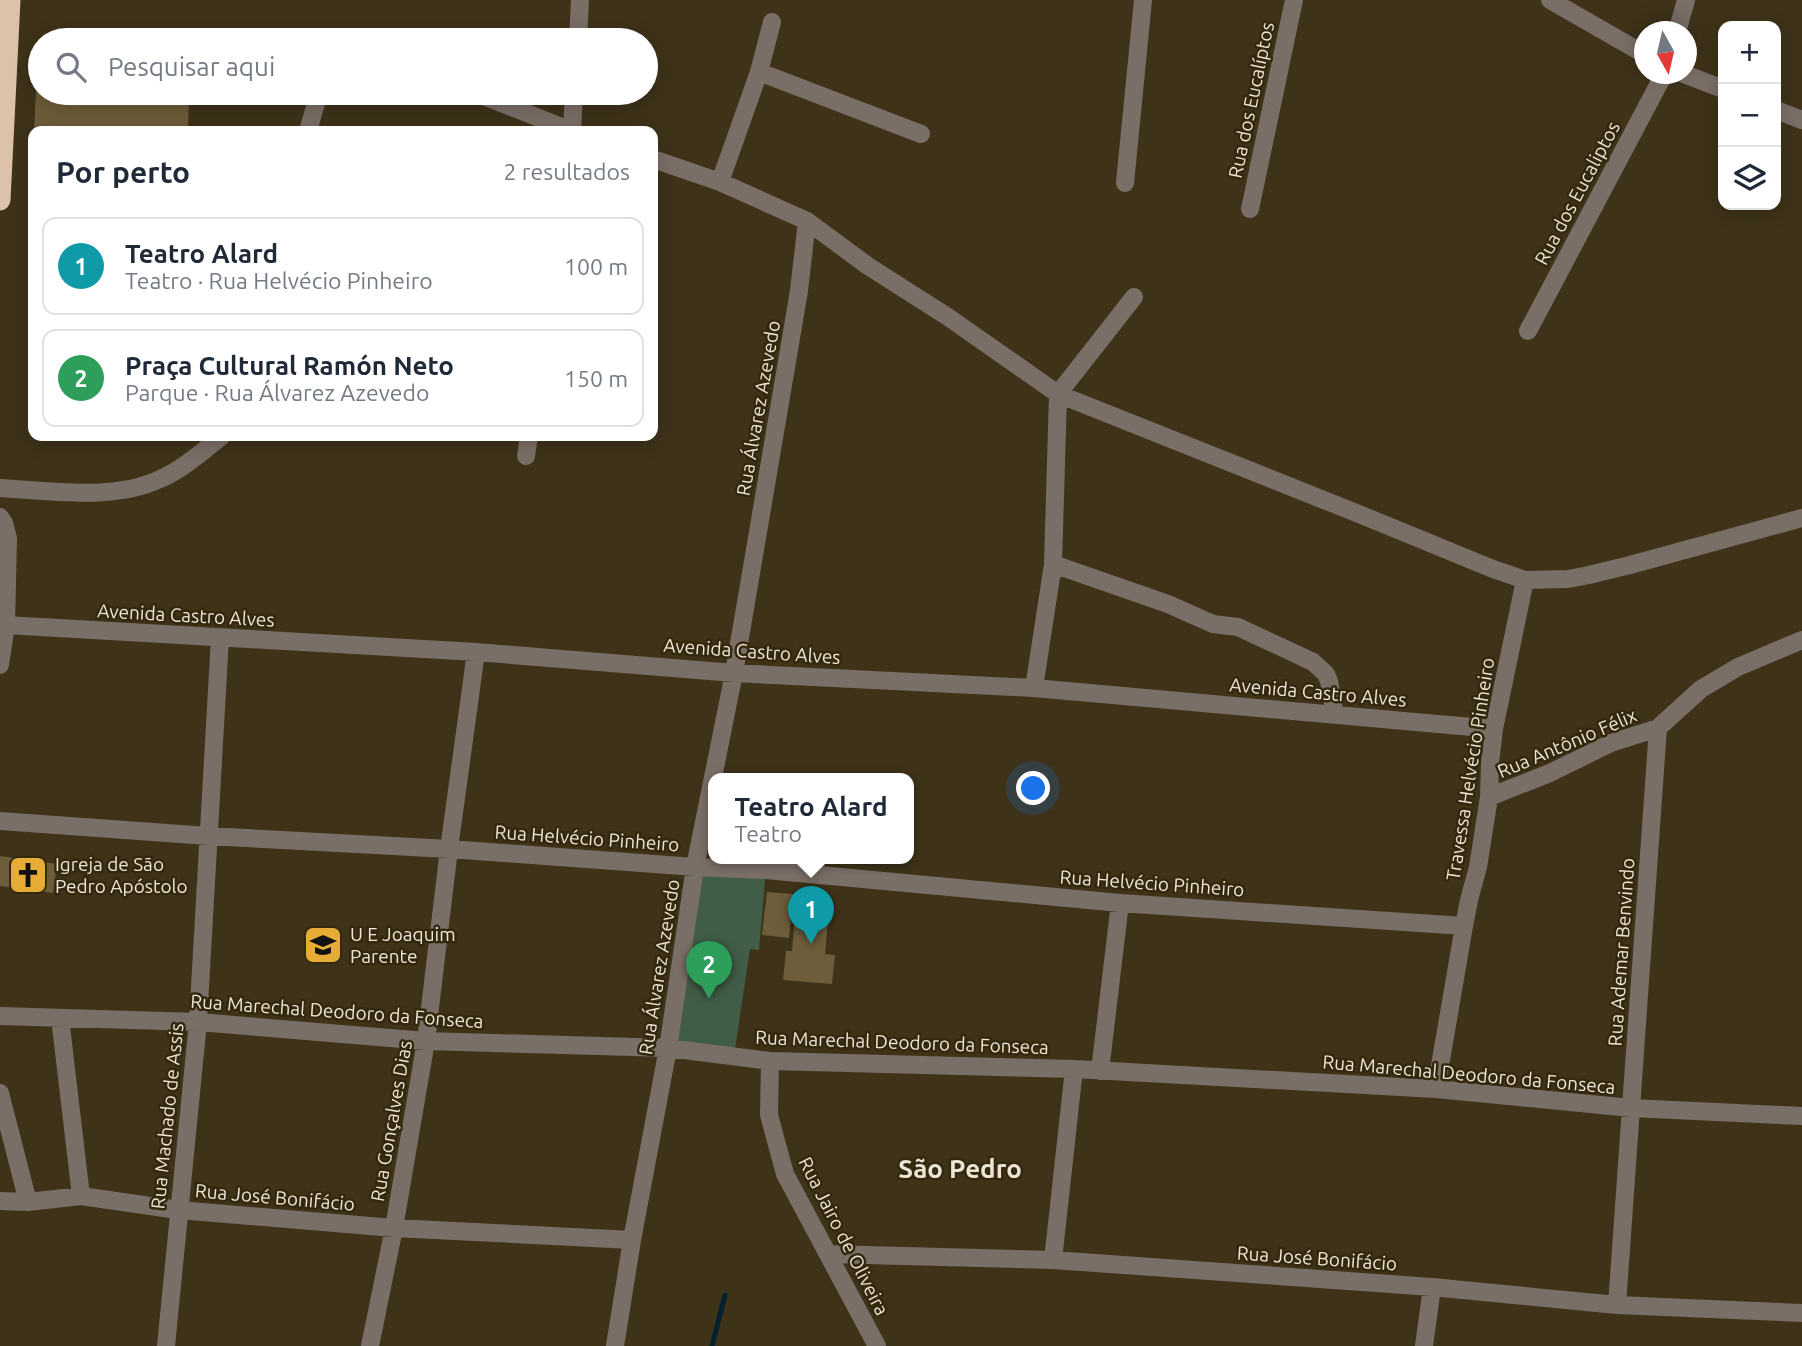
<!DOCTYPE html>
<html lang="pt">
<meta charset="utf-8">
<style>
body{margin:0;font-family:Ubuntu,sans-serif;background:#f2f2f3;color:#1f2937}
.controls{position:absolute;right:21px;top:21px;display:grid;overflow:hidden;border-radius:14px;box-shadow:0 4px 18px #0003}
.controls button{width:63px;height:63px;display:grid;place-items:center;padding:0;border:0;border-bottom:2px solid #e0e1e3;background:#fff;color:#1f2937;font:35px sans-serif}
.compass{position:absolute;left:1634px;top:21px;width:63px;height:63px;border-radius:50%;background:#fff;box-shadow:0 4px 18px #0003;rotate:172deg}
.you{position:absolute;left:1034px;top:789px;width:24px;height:24px;margin:-18px;border:5px solid #fff;border-radius:50%;background:#1a73e8;box-shadow:0 0 0 10px #1a73e833}
.badge{display:grid;place-items:center;width:46px;height:46px;border-radius:50%;background:#796437;color:#fff;font-size:23px;font-weight:700}
.pin{position:absolute;translate:-50% -58px;filter:drop-shadow(0 2px 4px #0008)}
.pin::after{content:'';position:absolute;top:37px;width:24px;height:21px;background:inherit;clip-path:polygon(0 0,100% 0,50% 100%)}
.popup{position:absolute;left:708px;top:773px;width:206px;height:91px;box-sizing:border-box;display:grid;place-content:center;border-radius:14px;background:#fff;filter:drop-shadow(0 2px 5px #0005);font-size:23px;white-space:nowrap;color:#747a83}
.popup b{font-size:26px;color:#1f2937}
.popup::after{content:'';position:absolute;left:50%;top:100%;margin-left:-14px;border:14px solid transparent;border-top-color:#fff}
.list{margin:0;padding:0;list-style:none}
h2{display:flex;justify-content:space-between;align-items:center;height:91px;margin:0;padding:0 28px;font-size:30px}
h2 small{font-size:23px;font-weight:400;color:#747a83}
.list li{display:grid;grid-template-columns:46px 1fr auto;gap:21px;align-items:center;box-sizing:border-box;height:98px;margin:0 14px 14px;padding:0 14px;border:2px solid #e0e1e3;border-radius:14px}
.list b{display:block;font-size:26px;white-space:nowrap}
.list p{margin:0;font-size:23px;white-space:nowrap;color:#747a83}
.list em{font-size:23px;font-style:normal;color:#747a83}
.icon{flex:none;width:38px;height:38px;fill:none;stroke:currentColor;stroke-width:2;stroke-linecap:round;stroke-linejoin:round}
.map{position:relative;flex:none;width:1802px;height:1346px;overflow:hidden}
.search{position:absolute;background:#fff;box-shadow:0 4px 18px #0003;left:28px;top:28px;width:630px;height:77px;display:flex;align-items:center;gap:18px;box-sizing:border-box;padding:0 24px;border-radius:38px;color:#747a83;font-size:26px}
.panel{position:absolute;background:#fff;box-shadow:0 4px 18px #0003;left:28px;top:126px;width:630px;height:315px;border-radius:14px}
.map>svg:first-child{display:block}
</style>
<div class="map">
<svg width="1802" height="1346" viewBox="0 0 1802 1346">
<rect width="100%" height="100%" fill="#3e3219"/>
<path fill="#415d48" d="M695,867L766,870L759,950L750,949L734,1056L668,1048Z"/>
<g fill="none" stroke-linecap="round" stroke-linejoin="round">
<path stroke="#03202f" stroke-width="5" d="M712,1346L725,1295"/>
</g>
<path fill="#6e5d3a" d="M38,53H40V93H189L188,131H34Z
M0,856L57,864L53,893L0,886Z
M767,892L793,894L789,938L762,935Z
M797,895L830,898L825,954L835,955L832,984L783,980L786,951H792Z"/>
<g fill="none" stroke-linecap="round" stroke-linejoin="round">
<path stroke="#7a6f67" stroke-width="18" d="M1550,0L1644,54
M1677,32L1686,0
M578,40L580,0
M759,72L921,134
M1684,74L1723,89
M476,93L572,131
M1776,110L1802,120
M308,131L319,93
M572,131L574,93
M653,159L720,182L807,221L868,266L948,317L1058,394L1354,512L1493,569L1525,580L1568,579L1589,575L1630,565L1802,518
M720,182L759,72L772,22
M1125,183L1143,0
M1250,209L1294,0
M1528,331L1664,74
M526,456L529,436
M0,488C50,491 114,501 160,479C183,469 203,451 222,436
M0,517L4,523L8,538L6,625L0,665
M1053,564L1168,604L1213,624L1238,627L1313,662L1326,674L1329,681L1335,715
M6,625L476,652L734,673L1034,688L1494,729
M1034,688L1053,564L1058,394L1134,297
M1489,797L1550,773L1611,743L1658,728L1701,689L1738,667L1802,640
M0,821L208,836L449,849L695,867L766,870L1120,903L1464,926
M0,1016L198,1022L426,1041L668,1048L770,1061L1074,1069L1436,1089L1631,1108L1802,1116
M60,1018L81,1196
M770,1061L769,1115L785,1174L877,1346
M1100,1071L1120,903
M1436,1089L1464,926L1469,900L1478,867L1489,797L1490,763L1494,729L1525,580
M0,1093L28,1202
M0,1201L28,1202L81,1196L178,1210L394,1228L632,1240
M828,1254L1053,1260L1432,1287L1617,1305L1802,1313
M1053,1260L1074,1069
M1617,1305L1658,728
M166,1346L198,1022L220,638
M370,1346L394,1228L426,1041L449,849L476,652
M615,1346L632,1240L668,1048L695,867L734,673L799,291L807,221
M1424,1346L1432,1287"/>
<path stroke="#dcc1ab" stroke-width="21" d="M0,200L10,0"/>
</g>
<defs>
<symbol id="church-square" viewBox="-11 -11 22 22"><rect x="-9" y="-9" width="18" height="18" rx="4" fill="#e6ac36" stroke="#34280f"/><path d="M-1.2-6h2.4v3.5h3.3v2.4h-3.3V6h-2.4V-.1h-3.3v-2.4h3.3Z" fill="#111"/></symbol>
<symbol id="school-square" viewBox="-11 -11 22 22"><rect x="-9" y="-9" width="18" height="18" rx="4" fill="#e6ac36" stroke="#34280f"/><path d="M0-5L7-2L0 1L-7-2ZM-4 1L0 2.5L4 1V4Q0 6-4 4Z" fill="#111"/></symbol>
</defs>
<g fill-rule="evenodd">
<use href="#church-square" x="6" y="853" width="44" height="44"/>
<use href="#school-square" x="301" y="923" width="44" height="44"/>
</g>
<g text-anchor="middle" stroke-width="5" stroke-linejoin="round" paint-order="stroke">
<g font-size="19" fill="#ece4d5" stroke="#34280f">
<text transform="translate(1251 100) rotate(-78)" y="7">Rua dos Eucalíptos</text>
<text transform="translate(1577 193) rotate(-62)" y="7">Rua dos Eucaliptos</text>
<text transform="translate(758 408) rotate(-80)" y="7">Rua Álvarez Azevedo</text>
<text transform="translate(186 615) rotate(3)" y="7">Avenida Castro Alves</text>
<text transform="translate(752 651) rotate(4)" y="7">Avenida Castro Alves</text>
<text transform="translate(1318 692) rotate(5)" y="7">Avenida Castro Alves</text>
<text transform="translate(1567 743) rotate(-23)" y="7">Rua Antônio Félix</text>
<text transform="translate(1470 769) rotate(-81)" y="7">Travessa Helvécio Pinheiro</text>
<text transform="translate(587 838) rotate(4)" y="7">Rua Helvécio Pinheiro</text>
<text transform="translate(1152 883) rotate(4)" y="7">Rua Helvécio Pinheiro</text>
<text transform="translate(1621 952) rotate(-86)" y="7">Rua Ademar Benvindo</text>
<text transform="translate(659 967) rotate(-81)" y="7">Rua Álvarez Azevedo</text>
<text transform="translate(337 1011) rotate(4)" y="7">Rua Marechal Deodoro da Fonseca</text>
<text transform="translate(902 1042) rotate(2)" y="7">Rua Marechal Deodoro da Fonseca</text>
<text transform="translate(1469 1074) rotate(5)" y="7">Rua Marechal Deodoro da Fonseca</text>
<text transform="translate(167 1116) rotate(-84)" y="7">Rua Machado de Assis</text>
<text transform="translate(391 1121) rotate(-80)" y="7">Rua Gonçalves Dias</text>
<text transform="translate(275 1197) rotate(5)" y="7">Rua José Bonifácio</text>
<text transform="translate(844 1236) rotate(63)" y="7">Rua Jairo de Oliveira</text>
<text transform="translate(1317 1258) rotate(4)" y="7">Rua José Bonifácio</text>
</g>
<g font-size="19" fill="#ece4d5" stroke="#34280f" text-anchor="start">
<text x="55" y="871">Igreja de São<tspan x="55" dy="22">Pedro Apóstolo</tspan></text>
<text x="350" y="941">U E Joaquim<tspan x="350" dy="22">Parente</tspan></text>
</g>
<g font-size="26" font-weight="bold" fill="#ece4d5" stroke="#34280f">
<text x="960" y="1178">São Pedro</text>
</g>
</g>
</svg>
<div class="controls">
<button>+</button>
<button>−</button>
<button><svg class="icon" aria-label="layers" viewBox="0 0 24 24"><path d="M12 4l9 5-9 5-9-5zM3 14l9 5 9-5"/></svg></button>
</div>
<svg class="compass" viewBox="-18 -18 36 36"><path d="M0-13l5 13h-10z" fill="#e53935"/><path d="M0 13l5-13h-10z" fill="#747a83"/></svg>
<div class="you"></div>
<div class="pin badge" style="left:811px;top:944px;background:#0f9aa8">1</div>
<div class="popup"><b>Teatro Alard</b>Teatro</div>
<div class="pin badge" style="left:709px;top:999px;background:#2e9e5b">2</div>
<div class="search"><svg class="icon" aria-label="search" viewBox="0 0 24 24"><circle cx="10" cy="10" r="6"/><path d="M15 15l6 6"/></svg>Pesquisar aqui</div>
<section class="panel">
<h2>Por perto<small>2 resultados</small></h2>
<ul class="list">
<li><span class="badge" style="background:#0f9aa8">1</span><div><b>Teatro Alard</b><p>Teatro · Rua Helvécio Pinheiro</p></div><em>100 m</em></li>
<li><span class="badge" style="background:#2e9e5b">2</span><div><b>Praça Cultural Ramón Neto</b><p>Parque · Rua Álvarez Azevedo</p></div><em>150 m</em></li>
</ul>
</section>
</div>
